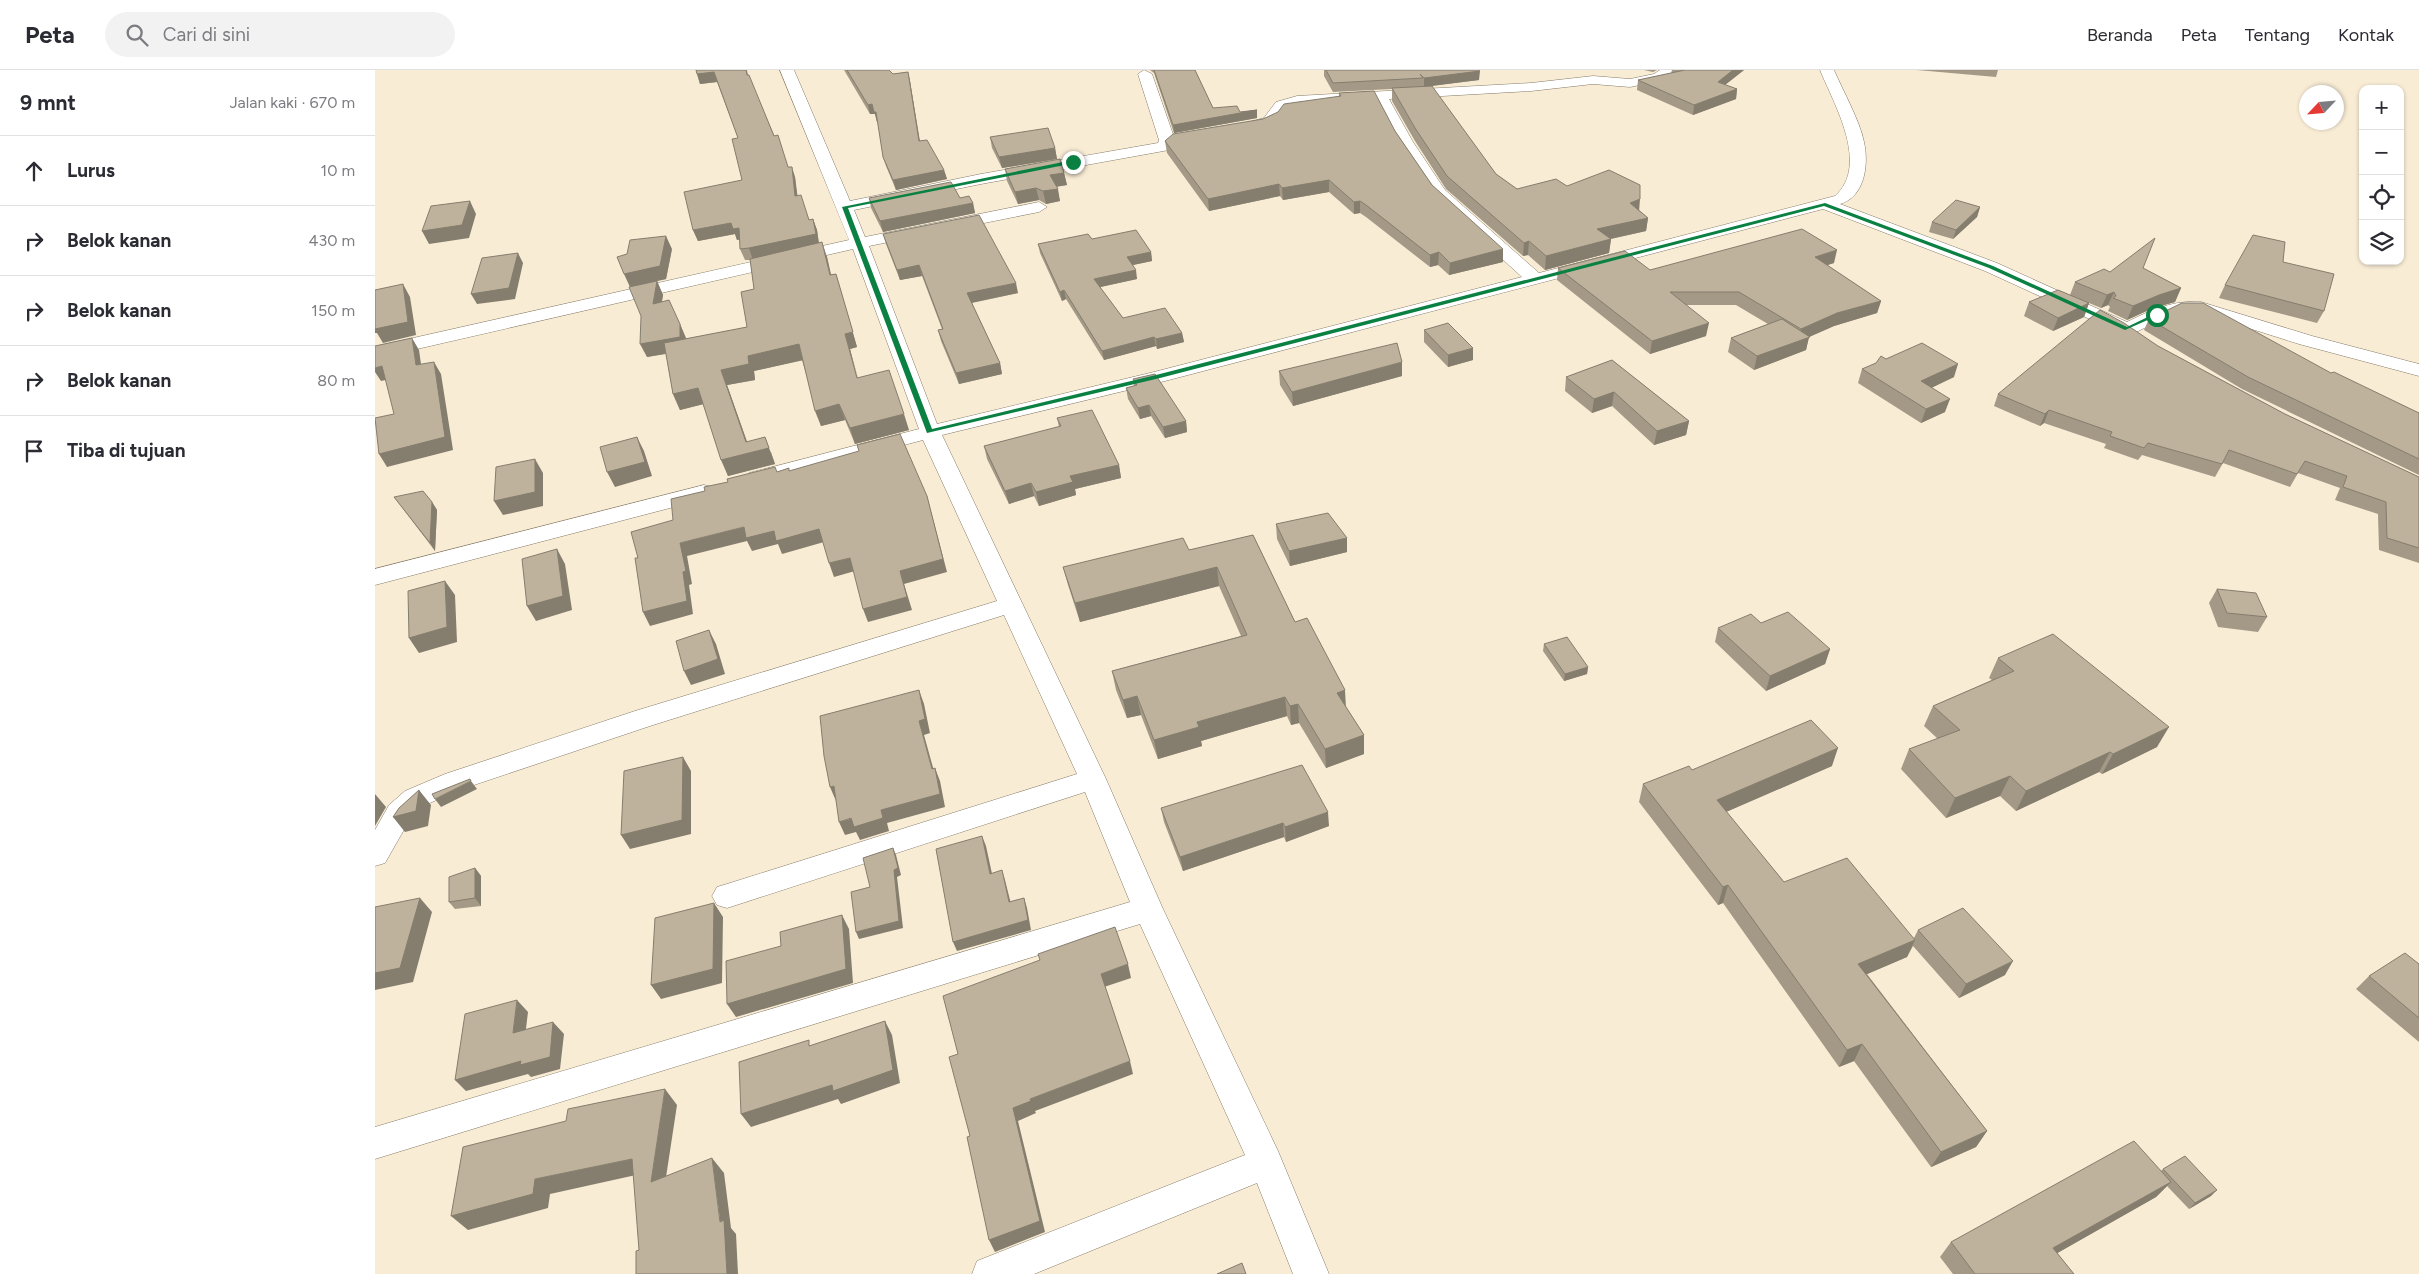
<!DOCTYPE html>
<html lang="id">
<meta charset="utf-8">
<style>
body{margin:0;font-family:Figtree,sans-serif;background:#f2f2f3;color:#2b2b33}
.controls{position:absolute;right:15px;top:15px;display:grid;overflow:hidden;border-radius:10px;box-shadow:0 1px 4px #0004}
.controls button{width:45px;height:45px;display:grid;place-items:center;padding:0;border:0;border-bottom:1px solid #e1e1e2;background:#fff;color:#2b2b33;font:25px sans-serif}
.compass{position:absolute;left:1924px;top:15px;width:45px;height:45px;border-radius:50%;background:#fff;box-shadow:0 1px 4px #0004;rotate:244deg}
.stop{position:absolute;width:15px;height:15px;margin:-11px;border:4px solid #0b8043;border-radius:50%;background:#fff}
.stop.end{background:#0b8043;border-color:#fff;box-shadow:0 1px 5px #0008}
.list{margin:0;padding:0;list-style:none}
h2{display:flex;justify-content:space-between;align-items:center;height:65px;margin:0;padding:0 20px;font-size:21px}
h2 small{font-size:16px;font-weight:400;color:#7c7c81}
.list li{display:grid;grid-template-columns:32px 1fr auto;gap:15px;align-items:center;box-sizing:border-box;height:70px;padding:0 20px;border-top:1px solid #e1e1e2}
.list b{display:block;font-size:19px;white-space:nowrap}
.list em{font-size:16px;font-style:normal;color:#7c7c81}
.icon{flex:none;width:28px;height:28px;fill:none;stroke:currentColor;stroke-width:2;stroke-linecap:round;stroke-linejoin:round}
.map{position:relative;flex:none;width:2044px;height:1204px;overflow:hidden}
header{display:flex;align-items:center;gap:30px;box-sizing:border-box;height:70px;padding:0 25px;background:#fff;border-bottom:1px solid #e1e1e2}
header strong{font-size:24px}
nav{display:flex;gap:28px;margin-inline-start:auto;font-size:18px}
.search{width:350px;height:45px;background:#f2f2f3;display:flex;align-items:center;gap:12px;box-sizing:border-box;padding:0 18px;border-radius:28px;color:#7c7c81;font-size:19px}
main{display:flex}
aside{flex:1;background:#fff}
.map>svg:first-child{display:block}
</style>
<header>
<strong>Peta</strong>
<div class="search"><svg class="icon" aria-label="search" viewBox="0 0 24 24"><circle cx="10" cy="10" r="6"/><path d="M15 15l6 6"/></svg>Cari di sini</div>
<nav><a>Beranda</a><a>Peta</a><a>Tentang</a><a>Kontak</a></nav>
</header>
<main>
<aside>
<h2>9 mnt<small>Jalan kaki · 670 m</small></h2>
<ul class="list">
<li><svg class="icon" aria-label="ahead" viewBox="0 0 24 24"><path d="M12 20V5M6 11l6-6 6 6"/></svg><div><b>Lurus</b></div><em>10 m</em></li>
<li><svg class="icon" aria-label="right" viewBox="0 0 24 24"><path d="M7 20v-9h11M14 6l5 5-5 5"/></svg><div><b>Belok kanan</b></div><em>430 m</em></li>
<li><svg class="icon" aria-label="right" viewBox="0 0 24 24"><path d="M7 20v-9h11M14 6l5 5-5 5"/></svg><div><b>Belok kanan</b></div><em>150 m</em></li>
<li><svg class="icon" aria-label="right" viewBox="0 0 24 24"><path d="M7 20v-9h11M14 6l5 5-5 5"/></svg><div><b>Belok kanan</b></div><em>80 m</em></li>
<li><svg class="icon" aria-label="arrive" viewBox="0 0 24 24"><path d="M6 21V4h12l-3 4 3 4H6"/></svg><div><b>Tiba di tujuan</b></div></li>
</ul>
</aside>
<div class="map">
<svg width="2044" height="1204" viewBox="0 0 2044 1204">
<rect width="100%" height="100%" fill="#f8ecd5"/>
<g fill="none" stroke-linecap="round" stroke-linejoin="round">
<defs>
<path id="minor" d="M405,0H419L475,131L606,104L783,73L784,70L763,4L769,0L777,4L800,70L794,80L606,114L479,140L490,167L664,132L672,137L664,142L494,176L562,354L779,302L1147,207L1058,126L1022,72L1000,30L923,34C905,40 911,46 899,54C893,59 875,62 868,60L866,57L868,54L889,48L901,32L922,26L1156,13L1218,6L1255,9L1279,4L1285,0H1301L1288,10L1255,17L1218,14L1156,21L1014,29L1038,72L1070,120L1164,203L1460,126C1495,95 1459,34 1445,0H1459C1468,21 1485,51 1489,72C1494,94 1490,127 1465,134L1622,193L1752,252C1776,240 1798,230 1826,232L1937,266L2044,294V306L1924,274L1826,243H1801L1759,263H1745L1610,201L1448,139L790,311L567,365L731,709L788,839L903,1081L954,1204H918L882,1113L659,1204H597L602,1191L870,1085L765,854L0,1089V1057L755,832L710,722L352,838L342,835L337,826L342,817L352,814L702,704L629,545L278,655L90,718L50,735L34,751L10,793L0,796V760L14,735L30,721L70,704L260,641L622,531L548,370L382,414L374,413L371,408L374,403L544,359L478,179L7,287L0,285V277L7,275L474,170Z
M329,415L337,417L340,422L337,427L0,515V499Z"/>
</defs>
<use href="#minor" stroke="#857a66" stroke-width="1"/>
<use href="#minor" fill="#fff" fill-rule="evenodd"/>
</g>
<path fill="#a39986" d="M321,0H372L373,5L413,97L420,107L422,126L434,150L438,149L442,160L444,173L452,187L456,204H461L482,277L475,279L482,308L534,360L480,374L470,350L446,356L427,290L379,301L380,310L352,315L372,372L396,382L400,394L353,406L328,334L305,340L298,324L291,284L272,287L266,246L297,179L291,209L282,211L288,225L287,231L305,254L311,269L372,257L379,219L375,190H370L365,179V169L362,170L360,164L323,171L318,160L367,110L363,68L342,12L325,14Z
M469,0H514L518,4L533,2L535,11L545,71L569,100L572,109L521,120L511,96L508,87L503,52H502L500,44H495Z
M775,0H820L838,38L865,42L882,40V48L799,63L779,3Z
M949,0H1103L1104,10L1054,16L1121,104L1142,119L1192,116L1264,140L1273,148L1271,161L1236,169L1234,183L1170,200L1153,185L1148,186L1071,119L1040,71L1017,31V19L958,22L949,6Z
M1269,0H1282L1278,2Z
M1297,0H1369L1350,15L1362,19L1361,29L1318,45L1262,20L1263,10L1296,3Z
M1542,0H1623L1621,7Z
M964,23L1020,61L1057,115L1128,192L1074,205L1063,195L1055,197L991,147L985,143L979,144L954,122L908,130L905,126L834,141L792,83L790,71L888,49L964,27Z
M615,67L680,78L682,89L627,98L617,78Z
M630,99L689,103L692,115L681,117L685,131L671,134L664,130L643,134L632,111Z
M494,128H585L598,133L600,143L508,162L496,138Z
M1605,137L1602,147L1578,169L1554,162L1557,152Z
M508,164L643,223L597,233L625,293L627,304L584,314L566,271L563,260L567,259L547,206L525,210L511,174Z
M717,169L776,182L777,191L758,195L762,209L725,217L748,248L807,263L809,272L782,279L781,276L729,290L691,229L687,231L665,183L663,174Z
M1908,192L1949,241L1942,253L1844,228L1850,215Z
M1459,193L1452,195L1506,231L1502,243L1459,256L1434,267L1431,280L1379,300L1353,282L1356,268L1393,254L1361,235H1311L1331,266L1275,284L1182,210L1183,198L1275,200Z
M1768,198L1806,218L1800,232L1778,238L1752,250L1733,241L1735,237L1733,235L1726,238L1714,233L1709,247L1678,261L1649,246L1654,232L1695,225L1700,212L1735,202Z
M1774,249L1956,303L2044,343V405L1867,319L1769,260Z
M1049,260L1098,290L1073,297L1049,272Z
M1783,276L1910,344L2044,407V493L2004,480L2003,444L1960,430L1965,418L1923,403L1915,417L1848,393L1840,407L1767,385L1763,390L1729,378L1731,374L1669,353L1665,356L1619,336L1623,324Z
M1511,289L1579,307L1557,317L1570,342L1546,353L1483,313L1487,299Z
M1237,290L1314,351L1311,365L1279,375L1237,336L1217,343L1190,321L1191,307Z
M904,301L1027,306L918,336L905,315Z
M758,309L811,351L812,362L790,368L776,346L765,349L753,329L751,318L759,316Z
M682,348L744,395L746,408L700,419L701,425L664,436L659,426L634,434L612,389L609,376L684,357Z
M19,427L57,432L62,440L60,481Z
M901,454L972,468V482L915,496L902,469Z
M878,465L920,552L970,636L989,665V684L951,698L924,653L916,655L912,646L826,671L827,676L783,689L766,645L752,648L741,620L737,601L866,566L844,516L705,552L693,515L688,497L814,480Z
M1842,519L1892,547L1883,562L1843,557L1834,533Z
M1343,558L1455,579L1450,594L1391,621L1340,572Z
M1169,574L1213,597L1212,604L1189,611L1168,581Z
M1623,588L1782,677L1727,704L1724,702L1641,741L1625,726L1571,748L1526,699L1534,679L1563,669L1549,656L1558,636L1617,610L1614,608Z
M1457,696L1351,742L1409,812L1539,868L1543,860L1630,905L1584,928L1538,876L1532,887L1492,904L1612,1061L1601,1077L1556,1097L1479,991L1464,997L1348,833L1343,835L1264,732L1268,714L1317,700Z
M786,738L954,756L911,772L909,767L808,801L789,752Z
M100,798L106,806V836L80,839L74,832Z
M2044,894V972L1981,919L1994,906Z
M1788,1099L1836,1126L1814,1139L1792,1116L1781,1127L1682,1183L1699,1204H1578L1565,1187L1576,1172L1786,1101Z"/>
<path fill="#857d6d" d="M1358,0H1369L1341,22L1343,12Z
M1105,1L1104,10L1049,17V8Z
M339,2L342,12L325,14L322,4Z
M533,2L535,11L546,80L544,71Z
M1362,19L1361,29L1318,45L1319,35Z
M497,34L501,42L504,51L502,52L500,44H495L493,35Z
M882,40V48L799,63L798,55Z
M680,78L682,89L627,98L624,87Z
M417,97L420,107L424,137L420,126Z
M569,100L572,109L521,120L518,110Z
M689,103L692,115L678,117L675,105Z
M954,110V122L908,130L907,118Z
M904,114L905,126L834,141L833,129Z
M661,118L664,130L643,134L640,122Z
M683,119L685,131L671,134L668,121Z
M1265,129L1264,142L1255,133Z
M95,131L101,144L94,168L54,174L47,161Z
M985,131V143L979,144V132Z
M598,133L600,143L508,162L505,151Z
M1605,137L1602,147L1578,169L1581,160Z
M1273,148L1271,161L1221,172L1222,159Z
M438,149L442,160L444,175L378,190L374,178Z
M356,153L364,158L368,169L362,170L360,164L323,171L318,160Z
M291,166L297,179L291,209L255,217L249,204Z
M1236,169L1234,183L1170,200L1171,186Z
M1154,171L1153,185L1148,186L1149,173Z
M447,172L452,187L459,220L455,205Z
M1128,179V192L1074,205L1075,193Z
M1462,180L1459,193L1437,200L1440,187Z
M776,182L777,191L753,196L752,187Z
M1064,182L1063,195L1055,197V185Z
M143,183L148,193L140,229L102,234L96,224Z
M544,195L547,206L525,210L522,200Z
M761,200L762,209L721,218L719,209Z
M461,204L482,277L475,279L487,323L470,264Z
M282,211L288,225L284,247L278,234Z
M641,213L643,223L595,233L592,223Z
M28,214L35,227L41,265L8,273L2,263H0V248Z
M1806,218L1800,232L1778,238L1752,250L1758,236L1784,225Z
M689,220L691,229L687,231L685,222Z
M1739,222L1733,235L1726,238L1732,225Z
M1506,231L1502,243L1459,256L1434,267L1431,280L1379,300L1382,286L1424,271L1426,259L1462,243Z
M1714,233L1709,247L1678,261L1683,248Z
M1334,253L1331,266L1275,284L1277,271Z
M305,254L311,268V280L272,287L265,274Z
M807,263L809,272L782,279L781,269Z
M779,267L781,276L729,290L727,281Z
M37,268L44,280L48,308L41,295Z
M424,274L429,290L379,301L380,310L352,315L376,383L390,367L400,394L353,406L346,390L371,372L346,300L373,286Z
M1098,278V290L1073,297V285Z
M59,292L66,304L78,380L12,397L4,384Z
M1027,292V306L918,336L917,322Z
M625,293L627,304L584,314L581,303Z
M1583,294L1579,307L1542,325L1546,311Z
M7,296L15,309L6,311L0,302V298Z
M323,318L329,334L305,340L298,324Z
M1239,322L1237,336L1217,343L1219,329Z
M1575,329L1570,342L1546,353L1551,339Z
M464,334L470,350L446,356L440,341Z
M774,335L776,346L765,349L763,338Z
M1674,340L1669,353L1665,356L1670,344Z
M529,344L534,360L480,374L475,358Z
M811,351L812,362L790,368L788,357Z
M1314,351L1311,365L1279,375L1282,361Z
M262,367L269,381L277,406L240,417L232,402Z
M160,389L168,403V436L128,445L119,431Z
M744,395L746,408L700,419L701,425L664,436L661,422L695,406Z
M656,413L659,426L634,434L630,421Z
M552,426L572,502L529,514L537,540L493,552L488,539L525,501Z
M57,432L62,440L60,481L55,473Z
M369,457L399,461L444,459L449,472L407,484L403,474L377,481L372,471L312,486L317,514L314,515L318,544L275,556L268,542L308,502L305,473Z
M972,468V482L915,496L914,481Z
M182,479L190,494L197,540L161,551L152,536Z
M475,488L480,501L459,507L454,493Z
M842,497L844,516L705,552L700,533Z
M70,511L80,525L82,572L44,583L34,568Z
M334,560L341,574L350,604L316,615L309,601Z
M1455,579L1450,594L1391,621L1395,606Z
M1213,597L1212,604L1189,611L1190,604Z
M544,620L549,634L555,663L549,665L562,712L557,699L544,651Z
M970,620L971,639L962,623Z
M762,626L766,645L752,648L748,630Z
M910,627L912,646L826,671L827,676L783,689L779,670L822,652Z
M923,634L924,653L916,655L915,636Z
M1794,657L1782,677L1727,704L1738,684Z
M989,665V684L951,698L950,679Z
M1463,678L1457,696L1337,748L1342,730Z
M1735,682L1724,702L1641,741L1651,721Z
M308,687L316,701V764L255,779L246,765Z
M560,698L565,711L570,737L512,753L514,761L485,770L481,762L470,765L464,752L506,740Z
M1635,706L1625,726L1571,748L1580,728Z
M96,711L102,719L66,737L60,729Z
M459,716L461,731L455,717Z
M44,720L56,735L53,756L30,762L18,747Z
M0,724L11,737L0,756Z
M953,742L954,756L911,772L910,757Z
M908,753L909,767L808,801L805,787Z
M607,766L611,776L619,813L615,804Z
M518,778L521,785L526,805L522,807L528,858L484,869L481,862Z
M100,798L106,806V836L100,828Z
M627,800L630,810L638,842L634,832Z
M1353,815L1348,833L1343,835L1348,817Z
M45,828L57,842L38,912L0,920V903Z
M649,828L652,838L656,860L582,881L578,872Z
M339,833L348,847L347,913L286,929L276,915Z
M467,845L474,859L478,913L361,947L352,934Z
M1540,870L1532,887L1476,911L1483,894Z
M1638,891L1630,905L1584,928L1591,914Z
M753,894L756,908L729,917L726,904Z
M142,930L153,942L149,975L138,963Z
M510,951L517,965L525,1013L466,1034L463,1029L376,1057L366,1044Z
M178,952L189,964L185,999L156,1007L153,1004L91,1021L80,1010Z
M1487,974L1479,991L1464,997L1472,980Z
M755,991L758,1004L660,1041L661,1043L643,1051L670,1162L620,1182L614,1170L638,1038L655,1029Z
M290,1019L302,1035L288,1127L276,1112Z
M1612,1061L1601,1077L1556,1097L1566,1082Z
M337,1088L349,1103L356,1158L361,1164L363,1204H352Z
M257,1089L270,1103L175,1124L173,1138L93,1160L76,1146L160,1109Z
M1796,1112L1781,1127L1665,1193L1678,1178Z
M1842,1120L1836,1126L1814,1139L1820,1133Z"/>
<path fill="#beb29c" stroke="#857d6d" d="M321,0H371L372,5H374L399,66L403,65L413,97H417L420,126L426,125L434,150L438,149L441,164L374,178L365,179L364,158L358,159L356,153L318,160L309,122L367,110L357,69L363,68L339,2L322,4Z
M472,0H514L518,4L533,2L544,71L552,70L569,100L518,110L508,87L501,42H499L497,34L493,35Z
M779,0H820L838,38L862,36L865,42L882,40L798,55Z
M951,0H1103L1105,1L1049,8L1045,4L1048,8L958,13Z
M1310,0H1358L1343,12L1362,19L1319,35L1263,10Z
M1057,16L1121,104L1142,119L1181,109L1192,116L1234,100L1265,115V129L1255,133L1273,148L1222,159L1236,169L1171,186L1154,171L1149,173L1072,106L1040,58L1017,18Z
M999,21L1020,61L1057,115L1128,179L1075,193L1064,182L1055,185L991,135L985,131L979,132L954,110L907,118L904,114L833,129L790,71L798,64L888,49L903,42L909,34L966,26L964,23Z
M673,58L680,78L624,87L615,67Z
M685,89L689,103L675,105L683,119L668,121L661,118L640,122L630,99Z
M576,112L585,128L594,126L598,133L505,151L494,128Z
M1581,130L1605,137L1581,160L1557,152Z
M95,131L87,155L47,161L56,136Z
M604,145L641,213L592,223L625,293L581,303L563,260L568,259L544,195L522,200L508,164Z
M1427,159L1462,180L1440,187L1506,231L1462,243L1426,259L1364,222H1295L1334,253L1277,271L1183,198L1250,181L1275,200Z
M761,160L776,182L752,187L761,200L719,209L748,248L790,238L807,263L781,269L779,267L727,281L689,220L685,222L663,174L713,164L717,169Z
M1878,165L1910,172L1908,192L1959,204L1949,241L1850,215Z
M291,166L285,196L249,204L242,187L252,184L255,170Z
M1780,168L1768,198L1806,218L1784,225L1758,236L1738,228L1741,226L1739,222L1732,225L1700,212L1729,199L1735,202Z
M447,172L455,205L461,204L478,262L470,264L482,308L514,300L529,344L475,358L464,334L440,341L424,274L373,286L374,294L346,300L371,372L390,367L394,378L346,390L323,318L298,324L289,273L372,257L366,222L379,219L375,189Z
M143,183L134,218L96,224L107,188Z
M282,211L278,234L294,230L305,254V267L265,274L266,246L254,217Z
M28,214L33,252L0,259V220Z
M1683,220L1714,233L1683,248L1654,232Z
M1807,233H1828L1956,303L1959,302L2044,343V389L1873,307L1774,249Z
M1725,240L1749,253L1783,276L1910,344L2044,407V478L2012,468L2011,432L1968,417L1972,406L1930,391L1922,404L1854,380L1847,394L1773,373L1769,378L1735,366L1737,362L1674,340L1670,344L1623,324Z
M1407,249L1435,267L1382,286L1356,268Z
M1073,253L1098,278L1073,285L1049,260Z
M37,268L41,295L59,292L70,367L4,384L0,348L19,344L7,296L0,298V276Z
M1022,273L1027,292L917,322L904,301Z
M1547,273L1583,294L1546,311L1575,329L1551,339L1487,299L1501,293L1506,286L1511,289Z
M1237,290L1314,351L1282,361L1239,322L1219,329L1191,307Z
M780,304L811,351L788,357L774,335L763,338L751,318L762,315L758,309Z
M717,340L744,395L695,406L698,412L661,422L656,413L630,421L609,376L686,356L682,348Z
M525,364L552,426L568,489L525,501L532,527L488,539L475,488L454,493L444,459L401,471L399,461L371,468L369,457L305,473L311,501L308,502L312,531L268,542L260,488H263L256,462L298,450L296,429L330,421L329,417L353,412L352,409L400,397L402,402L414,398V401L484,381L482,375Z
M262,367L270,392L232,402L225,377Z
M160,389V422L119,431L121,397Z
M48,421L57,432L55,473L19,427Z
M953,443L972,468L914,481L901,454Z
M878,465L920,552L932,548L970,620L962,623L989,665L950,679L923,634L915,636L910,627L822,652L824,657L779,670L762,626L748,630L737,601L872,565L842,497L700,533L688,497L808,468L814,480Z
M182,479L188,526L152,536L147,489Z
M70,511L72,557L34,568L33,521Z
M1842,519L1881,523L1892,547L1852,543Z
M1413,542L1455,579L1395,606L1343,558L1376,544L1386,553Z
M334,560L343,589L309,601L301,571Z
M1678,564L1794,657L1738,684L1735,682L1651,721L1635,706L1580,728L1534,679L1585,660L1558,636L1639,601L1623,588Z
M1192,567L1213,597L1190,604L1169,574Z
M544,620L550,649L544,651L557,699L560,698L565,724L506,740L508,748L479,757L476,748L464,752L459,716L455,717L449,686L445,646Z
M1436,650L1463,678L1342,730L1409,812L1472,788L1540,870L1483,894L1612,1061L1566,1082L1487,974L1472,980L1353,815L1348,817L1268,714L1314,696L1317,700Z
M308,687L307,750L246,765L249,701Z
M927,695L953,742L910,757L908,753L805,787L786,738Z
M95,709L96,711L60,729L57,724Z
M44,720L41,741L18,747L24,738Z
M607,766L615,804L627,800L634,832L649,828L653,850L578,872L561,779Z
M518,778L523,798L519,800L524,851L481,862L476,822L495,817L488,788Z
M100,798V828L74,832V807Z
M45,828L25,898L0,903V837Z
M339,833L338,899L276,915L280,848Z
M1588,838L1638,891L1591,914L1543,860Z
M467,845L471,899L352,934L351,891L406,876L405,862Z
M740,857L753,894L726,904L755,991L655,1029L656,1031L638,1038L665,1151L614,1170L592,1067L595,1066L574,987L583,984L568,926L665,890L663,884Z
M2030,883L2044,894V948L1994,906Z
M142,930L138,963L178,952L175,987L145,995L146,991L80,1010L90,944Z
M510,951L518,1000L458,1021L457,1015L366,1044L364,992L434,970V976Z
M290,1019L276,1112L337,1088L345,1152L349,1150L352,1204H261V1181L264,1180L257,1089L160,1109L158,1124L76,1146L88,1077L191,1051L193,1039Z
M1759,1071L1796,1112L1678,1178L1699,1204H1600L1576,1172Z
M1810,1086L1842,1120L1820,1133L1788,1099Z
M867,1193L871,1204H842Z"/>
<path fill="#0b8043" d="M698,90L700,93L473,138L557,359L781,305L1450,133L1618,196L1752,257L1779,244L1784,245L1750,260L1614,198L1449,136L785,308L552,363L467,137Z"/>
</svg>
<div class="controls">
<button>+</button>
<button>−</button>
<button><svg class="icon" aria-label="locate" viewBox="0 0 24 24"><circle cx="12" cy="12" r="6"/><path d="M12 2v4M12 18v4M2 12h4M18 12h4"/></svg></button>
<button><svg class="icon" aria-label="layers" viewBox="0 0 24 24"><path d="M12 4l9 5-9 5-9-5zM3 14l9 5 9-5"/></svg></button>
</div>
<svg class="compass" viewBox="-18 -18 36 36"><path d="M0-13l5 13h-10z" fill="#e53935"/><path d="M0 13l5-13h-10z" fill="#7c7c81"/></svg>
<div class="stop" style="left:1782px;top:245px"></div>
<div class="stop end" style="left:698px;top:92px"></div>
</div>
</main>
